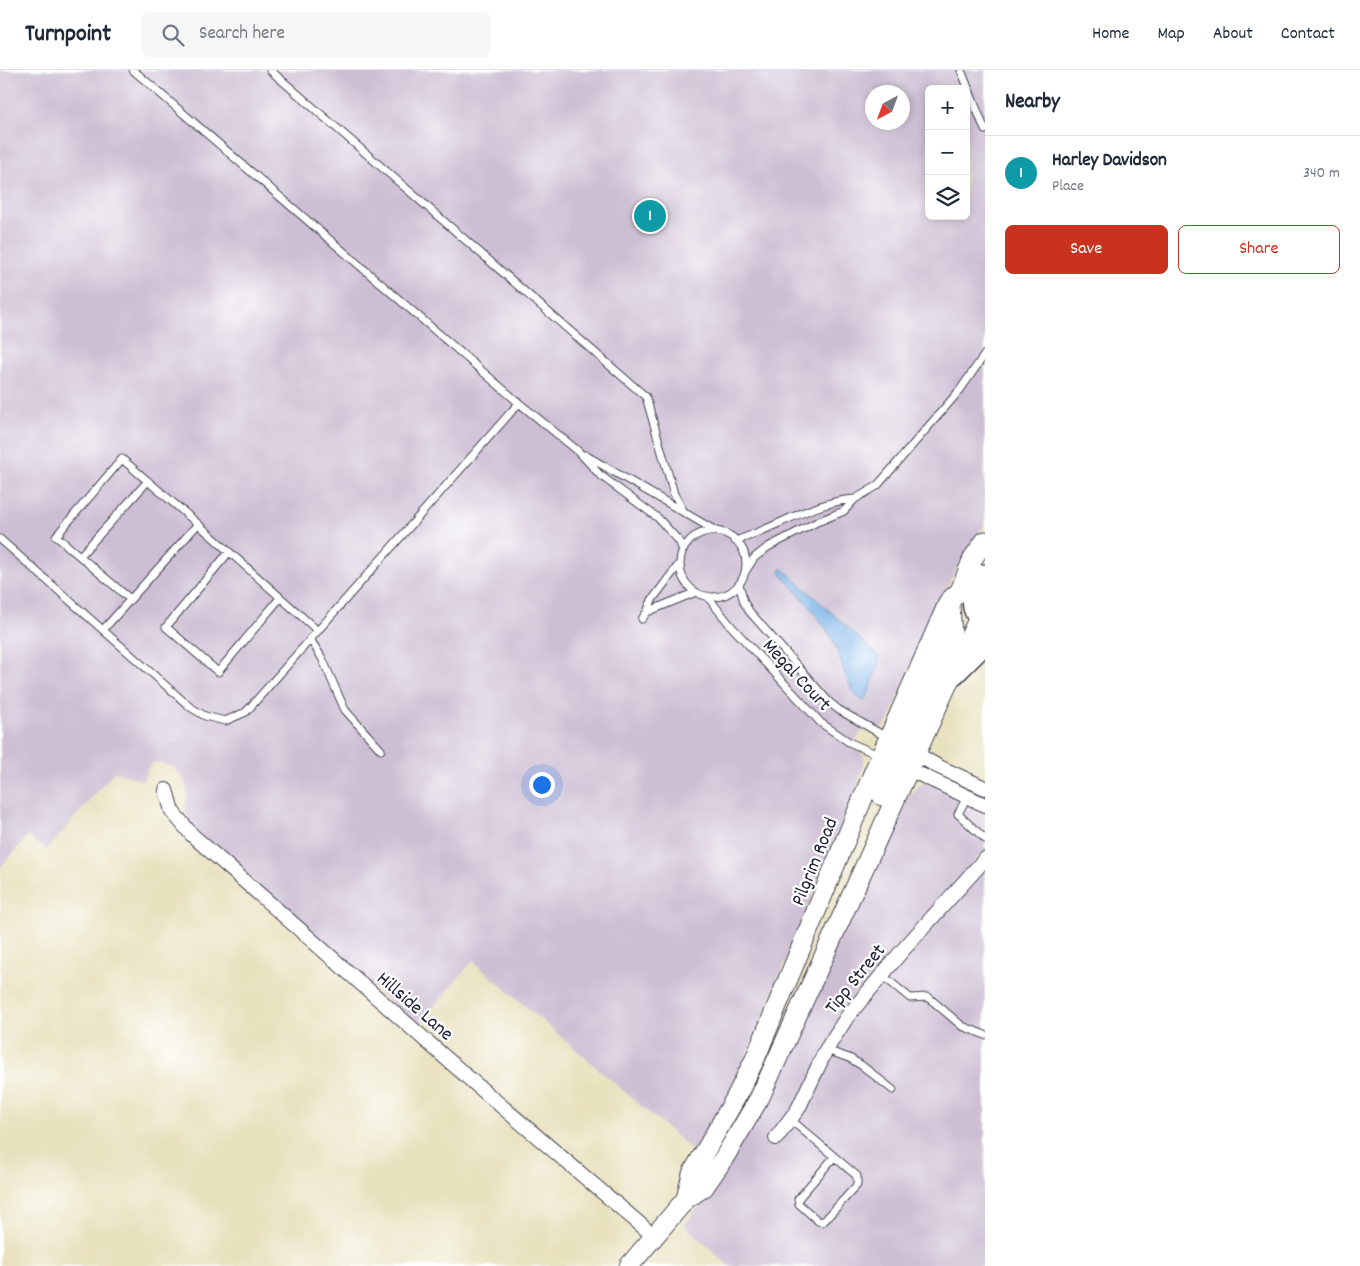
<!DOCTYPE html>
<meta charset="utf-8">
<style>
body{margin:0;font-family:Dekko,sans-serif;background:#f6f6f7;color:#1f2937}
.controls{position:absolute;right:15px;top:15px;display:grid;overflow:hidden;border-radius:8px;box-shadow:0 2px 8px #0003}
.controls button{width:45px;height:45px;display:grid;place-items:center;padding:0;border:0;border-bottom:1px solid #e0e1e3;background:#fff;color:#1f2937;font:25px sans-serif}
.compass{position:absolute;left:865px;top:15px;width:45px;height:45px;border-radius:50%;background:#fff;box-shadow:0 2px 8px #0003;rotate:221deg}
.you{position:absolute;left:541px;top:714px;width:18px;height:18px;margin:-12px;border:4px solid #fff;border-radius:50%;background:#1a73e8;box-shadow:0 0 0 8px #1a73e833}
.badge{display:grid;place-items:center;width:32px;height:32px;border-radius:50%;background:#c8321e;color:#fff;font-size:16px;font-weight:700}
.pin{position:absolute;translate:-50% -50%;border:2px solid #fff;box-shadow:0 1px 5px #0006}
.list{margin:0;padding:0;list-style:none}
h2{display:flex;justify-content:space-between;align-items:center;height:65px;margin:0;padding:0 20px;font-size:21px}
h2 small{font-size:16px;font-weight:400;color:#747a83}
.list li{display:grid;grid-template-columns:32px 1fr auto;gap:15px;align-items:center;box-sizing:border-box;height:75px;padding:0 20px;border-top:1px solid #e0e1e3}
.list b{display:block;font-size:19px;white-space:nowrap}
.list p{margin:0;font-size:16px;white-space:nowrap;color:#747a83}
.list em{font-size:16px;font-style:normal;color:#747a83}
.actions{display:flex;gap:10px;padding:15px 20px}
.actions a{flex:1;padding:11px 0;border:1px solid #c8321e;border-radius:8px;text-align:center;font-size:18px;color:#c8321e}
.actions .main{background:#c8321e;color:#fff}
.icon{flex:none;width:28px;height:28px;fill:none;stroke:currentColor;stroke-width:2;stroke-linecap:round;stroke-linejoin:round}
.map{position:relative;flex:none;width:985px;height:1196px;overflow:hidden}
header{display:flex;align-items:center;gap:30px;box-sizing:border-box;height:70px;padding:0 25px;background:#fff;border-bottom:1px solid #e0e1e3}
header strong{font-size:24px}
nav{display:flex;gap:28px;margin-inline-start:auto;font-size:18px}
.search{width:350px;height:45px;background:#f6f6f7;display:flex;align-items:center;gap:12px;box-sizing:border-box;padding:0 18px;border-radius:8px;color:#747a83;font-size:19px}
main{display:flex}
aside{flex:1;background:#fff}
.map>svg:first-child{display:block}
</style>
<header>
<strong>Turnpoint</strong>
<div class="search"><svg class="icon" aria-label="search" viewBox="0 0 24 24"><circle cx="10" cy="10" r="6"/><path d="M15 15l6 6"/></svg>Search here</div>
<nav><a>Home</a><a>Map</a><a>About</a><a>Contact</a></nav>
</header>
<main>
<div class="map">
<svg width="985" height="1196" viewBox="0 0 985 1196">
<rect width="100%" height="100%" fill="#fff"/>
<filter id="ink" filterUnits="userSpaceOnUse"><feTurbulence type="fractalNoise" baseFrequency=".02" numOctaves="2"/><feDisplacementMap in="SourceGraphic" scale="10" xChannelSelector="R" yChannelSelector="G"/><feConvolveMatrix kernelMatrix="1 2 1 2 8 2 1 2 1" color-interpolation-filters="sRGB"/></filter>
<filter id="wash" filterUnits="userSpaceOnUse"><feTurbulence type="fractalNoise" baseFrequency=".0096" numOctaves="4" result="noise"/><feDisplacementMap in="SourceGraphic" scale="20" xChannelSelector="R" yChannelSelector="G"/><feGaussianBlur stdDeviation="1.12" result="paint"/><feColorMatrix in="noise" values="0 0 0 0 0 0 0 0 0 0 0 0 0 0 0 0 0 1.4 0 .05"/><feComposite in="paint" operator="in"/></filter>
<g filter="url(#wash)">
<rect width="100%" height="100%" fill="#e8e1bd"/>
<path fill="#ccbed3" fill-rule="evenodd" d="M0,0H985V453L961,491L928,552L888,652L883,657L875,661H861L854,675L864,687L863,697L855,722L731,1025L698,1085L473,891L417,956L196,760L187,749L185,739L187,723L184,710L180,703L173,697L161,693H152L147,700L143,710L114,702L47,780L28,766L0,798ZM929,19H966V146H929ZM872,22H902V52H872Z
M924,711L985,736V780L974,793L985,800V1196H729L684,1155L717,1113L870,804L882,785L910,724Z"/>
<path fill="#77b0e7" stroke="#4c6991" d="M782,498L879,586V595L866,630L863,631C844,618 842,586 831,566C816,543 799,523 780,503Z"/>
</g>
<g filter="url(#ink)">
<g fill="none" stroke-linecap="round" stroke-linejoin="round">
<defs>
<path id="lane" d="M133,0L519,333L578,381L600,405L658,448L679,471L683,480
M270,0L646,327L674,424L684,442
M961,0L985,60
M585,385L716,461
M198,454L318,561
M680 494a33 33 0 1 1 66 0a33 33 0 1 1-66 0Z
M0,469L190,637L205,646L225,651L246,642L519,333
M735,471C776,458 812,432 855,429
M229,482L166,557L218,602L280,528
M80,486L148,411
M745,502L754,488L768,477L817,452L844,441L855,429L877,416L960,320L985,284
M739,514L744,532L749,541L829,632L839,640L888,668
M707,526L731,556L821,653L849,672L880,686
M647,542L696,522
M642,549L647,542L652,530L680,493
M103,560L198,454L122,389L56,466L130,529
M310,569L322,588L345,640L381,680
M967,727L958,744L985,769
M882,905L910,928L928,927L962,956L985,965
M826,980L849,988L861,995L893,1020
M791,1050L857,1106V1115L825,1150L822,1152L818,1151L799,1134L798,1129L834,1087"/>
<path id="street" d="M908,679L937,696L985,718
M902,696L985,735
M166,720L172,741L192,765L472,1011L655,1167
M776,1068L798,1039L826,980L847,947L902,881L985,789"/>
<path id="secondary" d="M907,691V672L952,565L950,535
M882,726C893,701 896,695 889,668
M686,1129L692,1104L735,1029L755,989L872,706L949,531L960,521L973,488L985,471
M629,1196L686,1129L704,1117L724,1088L760,1027L953,602L985,535"/>
<path id="highway" d="M985,507C976,522 969,537 985,550
M953,602L985,570"/>
</defs>
<use href="#lane" stroke="#403f4e" stroke-width="9"/>
<use href="#street" stroke="#403f4e" stroke-width="16"/>
<use href="#secondary" stroke="#403f4e" stroke-width="21"/>
<use href="#highway" stroke="#403f4e" stroke-width="28"/>
<use href="#lane" stroke="#fff" stroke-width="7"/>
<use href="#street" stroke="#fff" stroke-width="14"/>
<use href="#secondary" stroke="#fff" stroke-width="19"/>
<use href="#highway" stroke="#fff" stroke-width="25"/>
</g>
</g>
<g text-anchor="middle" stroke-width="4.5" stroke-linejoin="round" paint-order="stroke">
<g font-size="20" fill="#22223b" stroke="#fff">
<text transform="translate(798 604) rotate(47)" y="7">Megal Court</text>
<text transform="translate(813 791) rotate(-68)" y="7">Pilgrim Road</text>
<text transform="translate(854 908) rotate(-51)" y="7">Tipp Street</text>
<text transform="translate(416 935) rotate(41)" y="7">Hillside Lane</text>
</g>
</g>
</svg>
<div class="controls">
<button>+</button>
<button>−</button>
<button><svg class="icon" aria-label="layers" viewBox="0 0 24 24"><path d="M12 4l9 5-9 5-9-5zM3 14l9 5 9-5"/></svg></button>
</div>
<svg class="compass" viewBox="-18 -18 36 36"><path d="M0-13l5 13h-10z" fill="#e53935"/><path d="M0 13l5-13h-10z" fill="#747a83"/></svg>
<div class="you"></div>
<div class="pin badge" style="left:650px;top:146px;background:#0f9aa8">1</div>
</div>
<aside>
<h2>Nearby<small></small></h2>
<ul class="list">
<li><span class="badge" style="background:#0f9aa8">1</span><div><b>Harley Davidson</b><p>Place</p></div><em>340 m</em></li>
</ul>
<div class="actions"><a class="main">Save</a><a>Share</a></div>
</aside>
</main>
